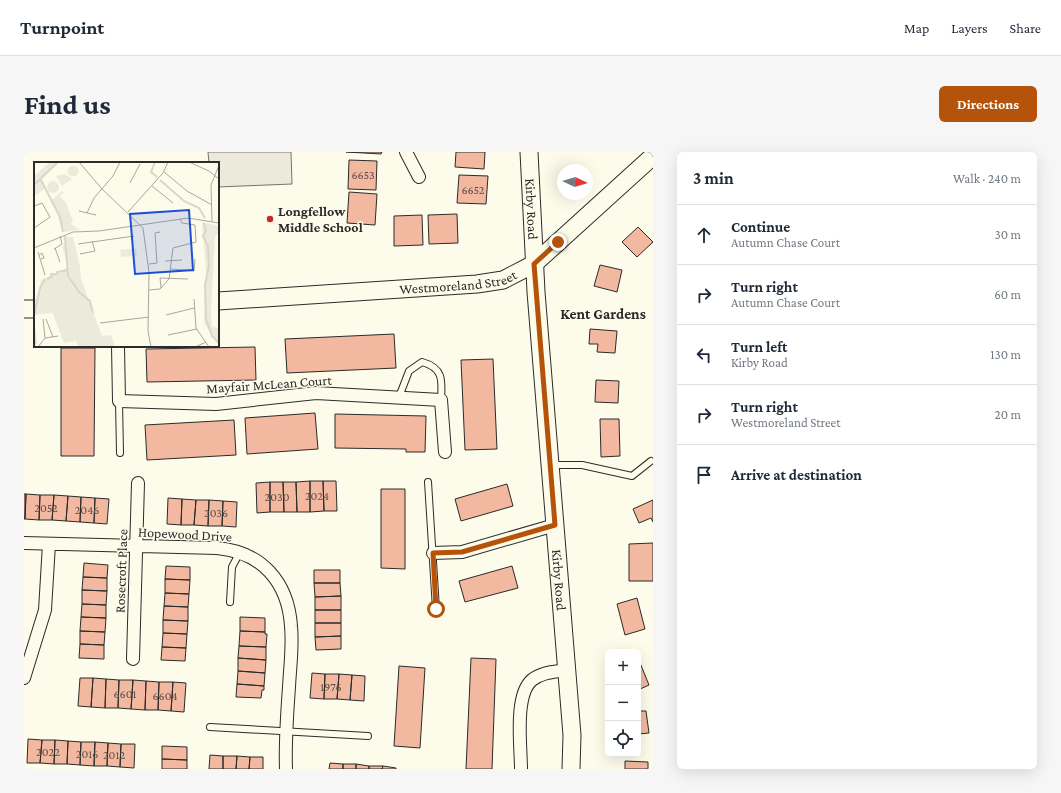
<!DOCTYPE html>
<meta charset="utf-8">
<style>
body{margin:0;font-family:"Crimson Pro",serif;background:#f6f6f7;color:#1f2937}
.controls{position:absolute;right:12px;bottom:12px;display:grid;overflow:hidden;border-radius:6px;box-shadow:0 4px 16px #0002}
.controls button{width:36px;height:36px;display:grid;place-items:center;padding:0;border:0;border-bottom:1px solid #e0e1e3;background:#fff;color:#1f2937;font:20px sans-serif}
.compass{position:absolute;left:533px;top:12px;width:36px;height:36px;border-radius:50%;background:#fff;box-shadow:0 4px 16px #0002;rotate:94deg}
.stop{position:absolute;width:12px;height:12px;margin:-9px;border:3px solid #b45309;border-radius:50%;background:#fff}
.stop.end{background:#b45309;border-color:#fff;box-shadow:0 1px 4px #0008}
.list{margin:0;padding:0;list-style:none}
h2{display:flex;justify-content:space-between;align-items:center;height:52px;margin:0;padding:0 16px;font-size:17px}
h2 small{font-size:13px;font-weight:400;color:#747a83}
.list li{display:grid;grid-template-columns:26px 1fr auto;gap:12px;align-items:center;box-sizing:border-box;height:60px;padding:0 16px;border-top:1px solid #e0e1e3}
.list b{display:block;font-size:15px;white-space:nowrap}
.list p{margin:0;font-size:13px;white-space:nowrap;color:#747a83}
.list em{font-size:13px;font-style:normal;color:#747a83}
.icon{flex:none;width:22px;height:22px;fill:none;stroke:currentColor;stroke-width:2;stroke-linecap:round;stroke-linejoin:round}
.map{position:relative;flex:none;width:629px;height:617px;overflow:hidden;border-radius:6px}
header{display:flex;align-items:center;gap:24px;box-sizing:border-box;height:56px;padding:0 20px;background:#fff;border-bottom:1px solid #e0e1e3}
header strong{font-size:19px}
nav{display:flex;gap:22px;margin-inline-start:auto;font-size:14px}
.intro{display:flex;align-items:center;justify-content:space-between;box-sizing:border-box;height:96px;padding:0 24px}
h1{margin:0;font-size:28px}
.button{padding:10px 18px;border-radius:6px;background:#b45309;color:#fff;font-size:14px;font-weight:700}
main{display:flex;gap:24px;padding:0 24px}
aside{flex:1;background:#fff;border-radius:6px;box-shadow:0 4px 16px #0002}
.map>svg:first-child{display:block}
</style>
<header>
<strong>Turnpoint</strong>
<nav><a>Map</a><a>Layers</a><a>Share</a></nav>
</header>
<div class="intro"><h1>Find us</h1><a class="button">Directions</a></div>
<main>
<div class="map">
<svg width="629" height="617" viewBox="0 0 629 617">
<rect width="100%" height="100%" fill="#fdfbea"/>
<path fill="#ecebdb" stroke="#74746e" d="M184,0H267L268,32L194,35V11H185Z"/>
<path fill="#f2b8a0" stroke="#2b2b2b" d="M322,0H358L357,2Z
M432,0H461L460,17L431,15Z
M325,8L353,9L352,38L324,37Z
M435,23L464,24L462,52L433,51Z
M325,40L353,42L351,73L323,71Z
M433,62L434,91L405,92L404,63Z
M398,63L399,93L370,94V64Z
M614,75L629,90L613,105L598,90Z
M576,113L598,118L593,140L570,134Z
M566,177L593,179L591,201L573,200L574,192H565Z
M370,182L372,216L263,221L261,187Z
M231,195L232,228L123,230L122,197Z
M37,196H71L70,304H37Z
M469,207L473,297L441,298L437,208Z
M572,228L595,229L594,251L571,250Z
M291,261L294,297L223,302L221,266Z
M311,262L402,264L401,300H382V297L311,296Z
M576,267H595L596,304L577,305Z
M210,268L212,303L123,308L121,273Z
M286,329H299L300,359L286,360Z
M286,329V360H273L272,330Z
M299,329H312L313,359H300Z
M246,330V360L233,361L232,331Z
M246,330H259L260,360H246Z
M259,330H272L273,360H260Z
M483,332L489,354L437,369L431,347Z
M357,337H381V417L357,416Z
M0,342H2L1,367H0Z
M2,342L16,343L15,368L1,367Z
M16,343H30L28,368H15Z
M30,343L44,344L42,369L28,368Z
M44,344L57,345L56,370L42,369Z
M57,345L71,346L70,371L56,370Z
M71,346L85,347L83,372L70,371Z
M144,346L158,347L157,373L143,372Z
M158,347L172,348L170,373H157Z
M172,348H185L184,374L170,373Z
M185,348L199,349L198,374H184Z
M629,348V370L627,366L615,371L609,357Z
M199,349L213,350L212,375L198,374Z
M629,391V429H605V392Z
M60,411L84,413L83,426L59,425Z
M142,414L166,415V428L141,427Z
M488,414L494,436L441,450L435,429Z
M290,418H316V431H290Z
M59,425L83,426V439L58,438Z
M141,427L166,428L165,442L141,441Z
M290,431H316L317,444L291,445Z
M58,438L83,439L82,453L58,452Z
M141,441L165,442L164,455L140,454Z
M317,444V458H291V445Z
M613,446L621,477L601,483L593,452Z
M58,452L82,453V466L57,465Z
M140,454L164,455V469L139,468Z
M291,458H317V471H291Z
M57,465L82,466L81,480L56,479Z
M216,465L241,466V480L216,479Z
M139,468L164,469L163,482L139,481Z
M291,471H317V484L291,485Z
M56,479L81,480L80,493L56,492Z
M216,479L241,480V482H243L242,495L215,494Z
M139,481L163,482L162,496L138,495Z
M317,484V497L292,498L291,485Z
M56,492L80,493V507L55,506Z
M215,494L242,495V508L214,506Z
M138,495L162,496L161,509L137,508Z
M214,506L242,508L241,521L214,519Z
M447,506L472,507L468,617H442Z
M614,506L625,533L614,538Z
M375,514L401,516L396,596L370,594Z
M214,519L241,521L240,534L213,532Z
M288,521L301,522L300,547L286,546Z
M301,522H315L313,547H300Z
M315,522L328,523L326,548L313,547Z
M328,523L341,524L340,549L326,548Z
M56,526H69L67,555L54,554Z
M69,526L82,527L81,556L67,555Z
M82,527L95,528L94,556H81Z
M95,528H109L107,557L94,556Z
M109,528L122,529L121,558L107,557Z
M122,529L135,530L134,558H121Z
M135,530H149L147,559L134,558Z
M149,530L162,531L160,560L147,559Z
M213,532L240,534V538H238L237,546L212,545Z
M614,559H622L625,581L614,582Z
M4,587L18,588L16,611H3Z
M18,588H31L30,612L16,611Z
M31,588L44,589L43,612H30Z
M44,589L57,590L56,613L43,612Z
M57,590H71L70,614L56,613Z
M71,590L84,591L83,614H70Z
M84,591L97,592L96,615L83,614Z
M97,592H111L110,616L96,615Z
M138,594L163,595V608L138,607Z
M186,603L199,604V617H185Z
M199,604H213L212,617H199Z
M213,604L226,605L225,617H212Z
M226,605H239V617H225Z
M138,607L163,608V617H138Z
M601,609L624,610V617H601Z
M306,611L319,612V617H305Z
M319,612H332V617H319Z
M332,612L345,614V617H332Z
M345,614H359L358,617H345Z
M359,614L372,616V617H358Z"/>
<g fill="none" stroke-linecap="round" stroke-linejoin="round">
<defs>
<path id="service" d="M375,245L385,219L398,210C420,216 418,229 417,248
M95,249L96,301
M527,313H558L608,324L627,309
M404,330L412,457
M206,450L208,415L216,400
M186,575L344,584"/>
<path id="minor" d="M382,0L395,25
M94,194L95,249L192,252L292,241L417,248L421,300
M0,391L193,396C238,400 264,430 267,474C269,494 266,515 265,535C263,562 261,590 262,617
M409,401L438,400L531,373
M109,507L114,331
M0,526L21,458L25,392
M497,617C497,595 490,543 508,528C518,520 531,520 543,518"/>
<g id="secondary">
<path id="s1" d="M505,0L512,140L548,583L547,617"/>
<path id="s2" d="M194,149L453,132L479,128L510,112L629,4"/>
<path d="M0,157H11"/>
</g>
</defs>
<use href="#service" stroke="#2b2b2b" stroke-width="8"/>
<use href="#minor" stroke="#2b2b2b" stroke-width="14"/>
<use href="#secondary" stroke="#2b2b2b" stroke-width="19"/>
<use href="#service" stroke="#fdfbea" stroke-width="6"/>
<use href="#minor" stroke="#fdfbea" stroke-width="12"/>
<use href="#secondary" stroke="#fdfbea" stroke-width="17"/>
</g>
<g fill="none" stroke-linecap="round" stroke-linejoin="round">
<path stroke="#b45309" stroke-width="5" d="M412,457L409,401L438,400L531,373L510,112L534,90"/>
</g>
<circle fill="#c62828" stroke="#fdfbea" stroke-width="1.5" cx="246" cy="67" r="4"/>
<g text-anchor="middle" stroke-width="3" stroke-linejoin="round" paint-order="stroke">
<g font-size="12" fill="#5d4e48">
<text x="339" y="27">6653</text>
<text x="449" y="42">6652</text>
<text x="293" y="348">2024</text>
<text x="253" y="349">2030</text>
<text x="22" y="360">2052</text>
<text x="63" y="362">2046</text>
<text x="192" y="365">2036</text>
<text x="307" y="539">1976</text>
<text x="101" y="546">6601</text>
<text x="141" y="548">6604</text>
<text x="24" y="604">2022</text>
<text x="63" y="606">2016</text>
<text x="90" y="607">2012</text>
</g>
<g font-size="14" fill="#2b2b2b" stroke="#fdfbea">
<text dy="5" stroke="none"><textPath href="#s1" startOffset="57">Kirby Road</textPath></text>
<text dy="5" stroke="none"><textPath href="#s2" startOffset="241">Westmoreland Street</textPath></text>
<text transform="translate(245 232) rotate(-4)" y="5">Mayfair McLean Court</text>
<text transform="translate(161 382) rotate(3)" y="5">Hopewood Drive</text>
<text transform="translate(97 419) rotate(-88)" y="5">Rosecroft Place</text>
<text dy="5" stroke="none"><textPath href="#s1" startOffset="429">Kirby Road</textPath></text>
</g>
<g font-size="14" font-weight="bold" fill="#2b2b2b" stroke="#fdfbea" text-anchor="start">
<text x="254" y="64">Longfellow<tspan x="254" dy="16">Middle School</tspan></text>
</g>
<g font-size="15" font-weight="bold" fill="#2b2b2b" stroke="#fdfbea">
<text x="579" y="167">Kent Gardens</text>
</g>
</g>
<g transform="translate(10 10)">
<rect width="185" height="185" fill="#fdfbea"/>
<path d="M168,60L185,64V70L181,75L177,148L178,165L185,166V183L170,161L172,107ZM29,75H39L46,104L35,105L28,85L31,81ZM5,130L11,131L19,151L0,153L3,181L0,184V138L4,136Z" fill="#ecebdb"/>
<path d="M16,0H22L6,17L11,27L0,34V14ZM28,29L30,31L26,34L32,41L39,59L37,62L46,68L30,70L18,38ZM46,104L47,117L68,174L77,173L81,185H44L42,179L30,181L11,131L5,130L7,118L35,105Z" fill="#ecebdb"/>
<path d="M33.5 9a5.5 5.5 0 1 1 11 0a5.5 5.5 0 1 1-11 0ZM31,12L38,17L28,24L22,14ZM13 25a6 6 0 1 1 12 0a6 6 0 1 1-12 0ZM102,86L103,94L87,95L86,88Z" fill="#ecebdb"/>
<path fill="none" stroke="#d8d7c9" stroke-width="2" d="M121,0L117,10L123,15M7,18L26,55L29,70M126,18L150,39L165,46L171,56M0,23L24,0M170,61L172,69L169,74L174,84L175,104L171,123L172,157L178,174L185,181M31,74L34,114L46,131L56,139L59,151M13,117L18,115L17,112H23V110L34,108M0,154L6,126L11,117M0,167L1,183"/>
<path fill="none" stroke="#a9a89e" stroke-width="1" d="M45,0L68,27L109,66L115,110L114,169L117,185M155,0L175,9L185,17M130,10L153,29L178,43M96,21L106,2M118,24L139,41M0,44L8,41L16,55L0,66M45,49L62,53M94,50L129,11L134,0M53,51L60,36L79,14L86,0M178,60L177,23L185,3M44,82L100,74M0,86L39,70L65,69L154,56L185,61M21,86L26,100M20,87L28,82L26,74M4,90L11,113M46,92L61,89L58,79M5,93L8,91L10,96L7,97M131,99L148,98M115,102L123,101L121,71L126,70M137,107L160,109L161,97M127,126L126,116L154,117M115,128L126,127L135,117L139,86L162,80L161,63L148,61L146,57M160,137L162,166L175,185M185,140V158M132,153L160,146M9,157L11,176M12,157L19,175M66,161L115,155M134,173L163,167M4,185L11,176L24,174M161,185L172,180"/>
<path fill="#1d4ed8" fill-opacity="0.15" stroke="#1d4ed8" stroke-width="2" d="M155,48L159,108L101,112L96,52Z"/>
<rect width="185" height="185" fill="none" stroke="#2b2b2b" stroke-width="2"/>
</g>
</svg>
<div class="controls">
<button>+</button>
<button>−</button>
<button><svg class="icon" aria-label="locate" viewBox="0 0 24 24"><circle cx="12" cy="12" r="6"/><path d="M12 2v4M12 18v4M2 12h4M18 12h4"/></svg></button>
</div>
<svg class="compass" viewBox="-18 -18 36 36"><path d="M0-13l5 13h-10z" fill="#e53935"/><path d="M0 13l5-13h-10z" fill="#747a83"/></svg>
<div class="stop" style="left:412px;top:457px"></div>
<div class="stop end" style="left:534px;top:90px"></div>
</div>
<aside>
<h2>3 min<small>Walk · 240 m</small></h2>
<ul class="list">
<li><svg class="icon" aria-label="ahead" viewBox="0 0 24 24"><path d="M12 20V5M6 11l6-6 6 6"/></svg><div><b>Continue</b><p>Autumn Chase Court</p></div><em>30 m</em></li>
<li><svg class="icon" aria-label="right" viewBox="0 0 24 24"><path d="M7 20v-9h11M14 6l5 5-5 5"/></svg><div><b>Turn right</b><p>Autumn Chase Court</p></div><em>60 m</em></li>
<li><svg class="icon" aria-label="left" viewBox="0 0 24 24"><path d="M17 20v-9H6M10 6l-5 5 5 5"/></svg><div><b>Turn left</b><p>Kirby Road</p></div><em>130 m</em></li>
<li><svg class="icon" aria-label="right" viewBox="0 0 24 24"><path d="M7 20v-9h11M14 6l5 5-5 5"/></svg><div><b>Turn right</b><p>Westmoreland Street</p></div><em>20 m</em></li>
<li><svg class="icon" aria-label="arrive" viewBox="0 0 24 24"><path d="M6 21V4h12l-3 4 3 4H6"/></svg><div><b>Arrive at destination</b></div></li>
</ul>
</aside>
</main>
